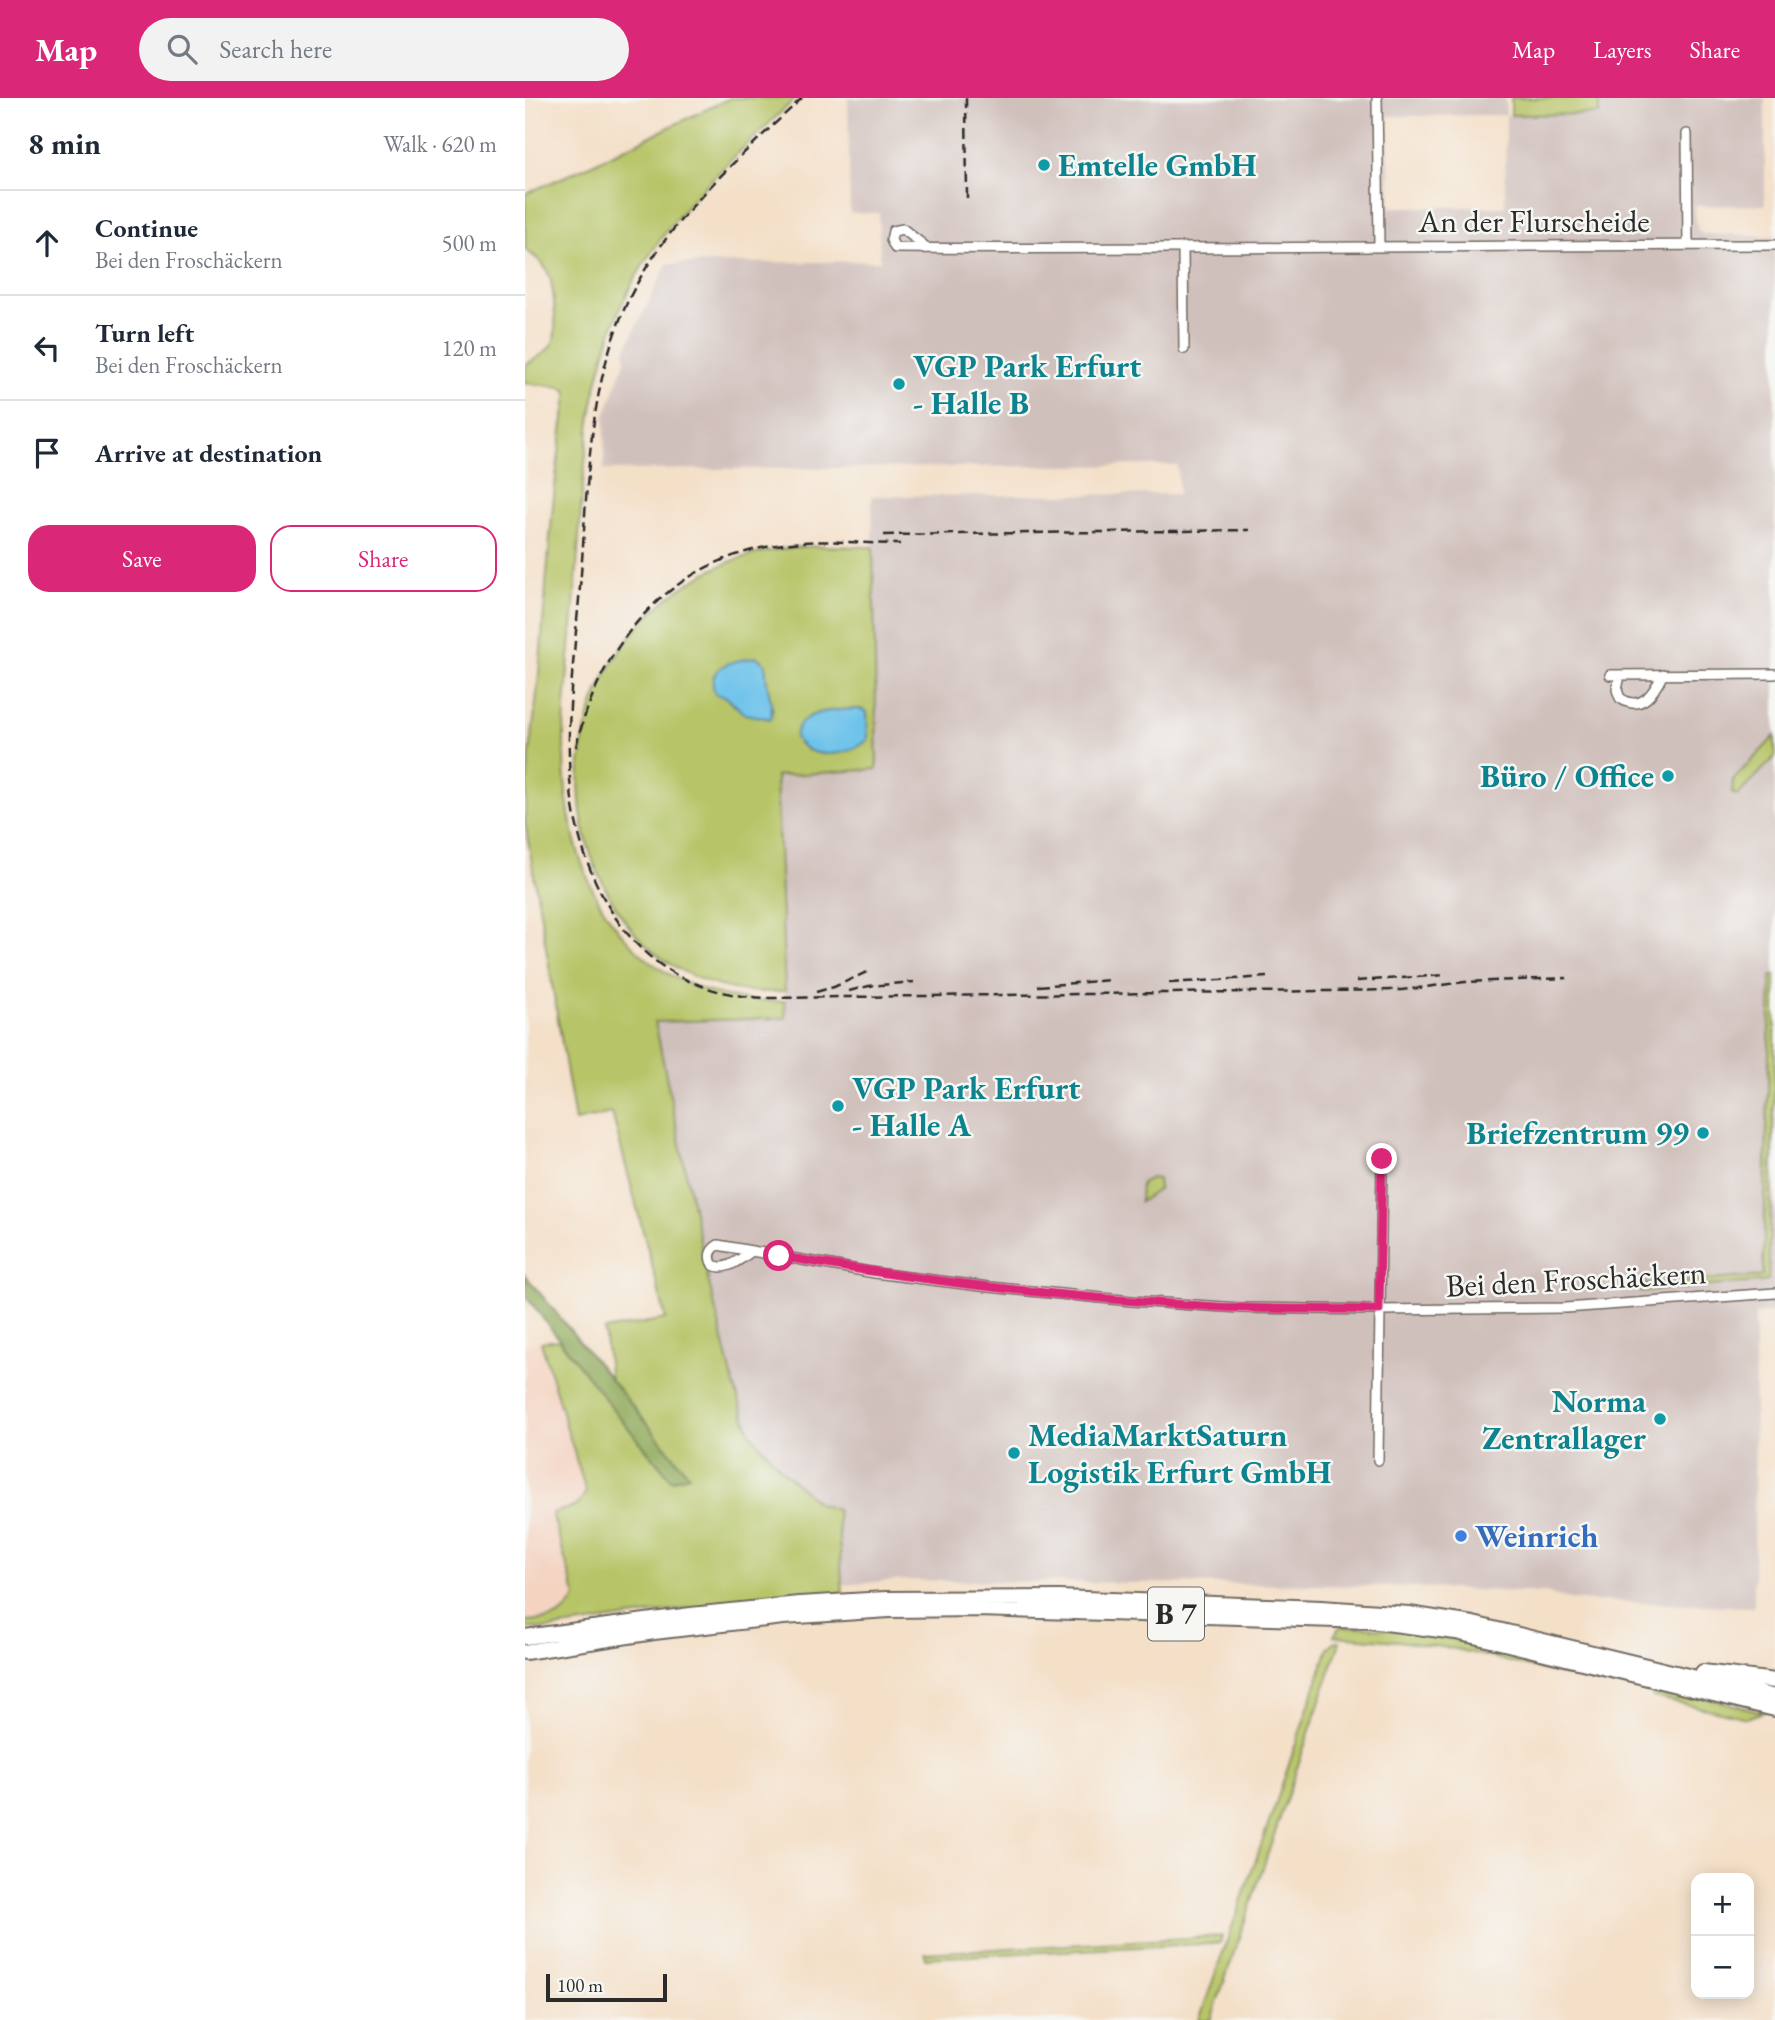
<!DOCTYPE html>
<meta charset="utf-8">
<style>
body{margin:0;font-family:"EB Garamond",serif;background:#f2f2f3;color:#1f2937}
.controls{position:absolute;right:21px;bottom:21px;display:grid;overflow:hidden;border-radius:14px;box-shadow:0 4px 18px #0003}
.controls button{width:63px;height:63px;display:grid;place-items:center;padding:0;border:0;border-bottom:2px solid #e0e1e3;background:#fff;color:#1f2937;font:35px sans-serif}
.scale{position:absolute;left:21px;bottom:18px;width:121px;box-sizing:border-box;padding-left:7px;border:4px solid #2b2b2b;border-top:0;font-size:19px;line-height:24px;white-space:nowrap;color:#2b2b2b;-webkit-text-stroke:5px #f6f6f2;paint-order:stroke}
.stop{position:absolute;width:21px;height:21px;margin:-16px;border:5px solid #db2777;border-radius:50%;background:#fff}
.stop.end{background:#db2777;border-color:#fff;box-shadow:0 2px 7px #0008}
.list{margin:0;padding:0;list-style:none}
h2{display:flex;justify-content:space-between;align-items:center;height:91px;margin:0;padding:0 28px;font-size:30px}
h2 small{font-size:23px;font-weight:400;color:#747a83}
.list li{display:grid;grid-template-columns:46px 1fr auto;gap:21px;align-items:center;box-sizing:border-box;height:105px;padding:0 28px;border-top:2px solid #e0e1e3}
.list b{display:block;font-size:26px;white-space:nowrap}
.list p{margin:0;font-size:23px;white-space:nowrap;color:#747a83}
.list em{font-size:23px;font-style:normal;color:#747a83}
.actions{display:flex;gap:14px;padding:21px 28px}
.actions a{flex:1;padding:16px 0;border:2px solid #db2777;border-radius:21px;text-align:center;font-size:24px;color:#db2777}
.actions .main{background:#db2777;color:#fff}
.icon{flex:none;width:38px;height:38px;fill:none;stroke:currentColor;stroke-width:2;stroke-linecap:round;stroke-linejoin:round}
.map{position:relative;flex:none;width:1250px;height:1922px;overflow:hidden}
header{display:flex;align-items:center;gap:42px;box-sizing:border-box;height:98px;padding:0 35px;background:#db2777;color:#fff}
header strong{font-size:33px}
nav{display:flex;gap:38px;margin-inline-start:auto;font-size:24px}
.search{width:490px;height:63px;background:#f2f2f3;display:flex;align-items:center;gap:18px;box-sizing:border-box;padding:0 24px;border-radius:38px;color:#747a83;font-size:26px}
main{display:flex}
aside{flex:1;background:#fff}
.map>svg:first-child{display:block}
</style>
<header>
<strong>Map</strong>
<div class="search"><svg class="icon" aria-label="search" viewBox="0 0 24 24"><circle cx="10" cy="10" r="6"/><path d="M15 15l6 6"/></svg>Search here</div>
<nav><a>Map</a><a>Layers</a><a>Share</a></nav>
</header>
<main>
<aside>
<h2>8 min<small>Walk · 620 m</small></h2>
<ul class="list">
<li><svg class="icon" aria-label="ahead" viewBox="0 0 24 24"><path d="M12 20V5M6 11l6-6 6 6"/></svg><div><b>Continue</b><p>Bei den Froschäckern</p></div><em>500 m</em></li>
<li><svg class="icon" aria-label="left" viewBox="0 0 24 24"><path d="M17 20v-9H6M10 6l-5 5 5 5"/></svg><div><b>Turn left</b><p>Bei den Froschäckern</p></div><em>120 m</em></li>
<li><svg class="icon" aria-label="arrive" viewBox="0 0 24 24"><path d="M6 21V4h12l-3 4 3 4H6"/></svg><div><b>Arrive at destination</b></div></li>
</ul>
<div class="actions"><a class="main">Save</a><a>Share</a></div>
</aside>
<div class="map">
<svg width="1250" height="1922" viewBox="0 0 1250 1922">
<rect width="100%" height="100%" fill="#f6f6f2"/>
<filter id="ink" filterUnits="userSpaceOnUse"><feTurbulence type="fractalNoise" baseFrequency=".0143" numOctaves="2"/><feDisplacementMap in="SourceGraphic" scale="14" xChannelSelector="R" yChannelSelector="G"/><feConvolveMatrix kernelMatrix="1 2 1 2 8 2 1 2 1" color-interpolation-filters="sRGB"/></filter>
<filter id="wash" filterUnits="userSpaceOnUse"><feTurbulence type="fractalNoise" baseFrequency=".00686" numOctaves="4" result="noise"/><feDisplacementMap in="SourceGraphic" scale="28" xChannelSelector="R" yChannelSelector="G"/><feGaussianBlur stdDeviation="1.57" result="paint"/><feColorMatrix in="noise" values="0 0 0 0 0 0 0 0 0 0 0 0 0 0 0 0 0 1.4 0 .05"/><feComposite in="paint" operator="in"/></filter>
<g filter="url(#wash)">
<rect width="100%" height="100%" fill="#f4dfc7"/>
<path fill="#f4d3c1" d="M16,1244L61,1394L52,1408L27,1416L51,1500L41,1514L33,1519L0,1523V1247Z"/>
<path fill="#d0c0bc" fill-rule="evenodd" d="M323,0H980L981,17L1074,16V0H1240V107L1169,108L1173,132L1177,136L1250,138V1214L1230,1216L1229,1509L1047,1502L1021,1495L860,1488L371,1482L318,1487L312,1412L294,1406L256,1371L225,1335L209,1287L182,1177L130,923L261,920L251,678L352,671L347,398L654,396L652,367L79,372L80,318L100,263V252L142,166L355,163L354,115H325ZM981,17L980,109H865L863,18Z"/>
<path fill="#b7c567" stroke="#717849" stroke-width="2" fill-rule="evenodd" d="M205,0H271C206,62 135,122 97,206C59,294 58,389 51,483C46,552 34,625 41,694C54,818 130,908 260,903L261,920L130,924L182,1177L209,1287L225,1335L256,1371L294,1406L312,1412L318,1496L189,1507L23,1531L0,1530V1523C27,1521 35,1523 51,1500L27,1415L52,1408L61,1394L16,1244L34,1242L95,1320L147,1382L164,1377L85,1281L79,1232L141,1221L87,1015L50,1023L0,724C0,675 10,625 14,575C22,481 27,387 43,294L36,289L0,285V267C10,261 26,253 29,242C32,229 29,186 23,175C19,165 8,157 0,151V96L61,69Z
M986,0H1074V16L986,17Z
M294,448L348,449L352,671L251,678L260,893C223,897 185,889 152,870C115,849 93,818 75,779C21,664 77,523 191,470C224,454 259,449 294,448ZM241,567L239,581L248,613L210,608L201,599ZM335,611L298,656L282,652L276,624C295,612 313,612 335,611Z
M1250,638V659L1213,697L1207,695L1208,682Z
M1246,878H1250V978L1243,1183L1115,1194L1114,1187L1238,1178Z
M626,1080L633,1081L634,1091L615,1104L616,1085Z
M815,1528C894,1529 970,1550 1047,1568L1044,1578L931,1551L873,1543L809,1538Z
M810,1543H815L814,1547L686,1922H674L752,1702L803,1550Z
M1123,1586L1239,1614L1222,1620L1128,1599Z
M697,1838L695,1845L400,1860V1855Z"/>
<path fill="#91aa5c" stroke="#5e6a44" stroke-width="2" d="M0,1177L164,1377L147,1382L95,1320L0,1197Z"/>
<path fill="#6ec3eb" stroke="#4c778b" stroke-width="2" d="M232,559L241,567C239,585 250,607 246,621L220,616L201,599L190,596C179,566 211,562 232,559Z
M335,611L342,614L343,642C323,658 286,664 270,640C272,610 314,612 335,611Z"/>
</g>
<g filter="url(#ink)">
<g fill="none" stroke-linecap="round" stroke-linejoin="round">
<defs>
<path id="minor" d="M852,0L854,147
M1162,36L1163,147
M658,149L659,251
M402,150L378,131L368,133L366,142L370,150C663,152 957,147 1250,147
M1085,577L1250,576
M1095,577L1092,592L1095,600C1117,615 1129,594 1138,576
M227,1153C215,1161 201,1174 188,1167C183,1159 185,1152 193,1147L350,1175L464,1189L607,1203L715,1210L854,1212L1040,1210L1250,1195
M853,1362L857,1061"/>
<path id="trunk" d="M0,1539L166,1517L274,1506L361,1501L534,1500L796,1510L884,1516L948,1526L1250,1599
M0,1554L129,1534L258,1519L364,1512L453,1511L845,1523L931,1534L975,1544L1250,1611
M1178,1574L1250,1583"/>
</defs>
<use href="#minor" stroke="#716a62" stroke-width="12"/>
<use href="#trunk" stroke="#716a62" stroke-width="18"/>
<use href="#minor" stroke="#fff" stroke-width="9"/>
<use href="#trunk" stroke="#fff" stroke-width="14"/>
<path stroke="#2b2b2b" stroke-width="2.5" stroke-dasharray="10 5" stroke-linecap="butt" d="M277,0C212,62 142,121 102,205C63,290 63,384 56,476C51,545 39,625 46,693C54,769 94,856 169,885C193,895 217,899 243,900L877,892L940,884L1042,880
M441,0L442,101
M359,437L724,432
M51,649C77,539 151,456 268,445C303,441 339,446 375,446
M832,883L920,877
M644,885L742,879
M513,888L586,882
M324,893L344,888L389,884
M291,894L309,889L346,872"/>
</g>
</g>
<g fill="none" stroke-linecap="round" stroke-linejoin="round" filter="url(#ink)">
<path stroke="#db2777" stroke-width="9" d="M254,1158C399,1184 546,1200 694,1209C747,1212 801,1210 854,1212L857,1061"/>
</g>
<g fill="#0f9aa8" stroke="#f6f6f2" stroke-width="2.5">
<circle cx="519" cy="67" r="7"/>
<circle cx="374" cy="286" r="7"/>
<circle cx="1143" cy="678" r="7"/>
<circle cx="313" cy="1008" r="7"/>
<circle cx="1178" cy="1035" r="7"/>
<circle cx="1135" cy="1321" r="7"/>
<circle cx="489" cy="1355" r="7"/>
</g>
<circle fill="#3f7fe0" stroke="#f6f6f2" stroke-width="2.5" cx="936" cy="1438" r="7"/>
<g text-anchor="middle" stroke-width="5" stroke-linejoin="round" paint-order="stroke">
<rect fill="#f6f6f2" stroke="#686867" stroke-width="2" x="623" y="1489.5" width="56" height="53" rx="5"/>
<g font-size="30" font-weight="bold" fill="#2b2b2b">
<text x="651" y="1526">B 7</text>
</g>
<g font-size="32" font-weight="bold" fill="#0d838f" stroke="#f6f6f2" text-anchor="start">
<text x="533" y="78">Emtelle GmbH</text>
<text x="388" y="279">VGP Park Erfurt<tspan x="388" dy="37">- Halle B</tspan></text>
<text x="1129" y="689" text-anchor="end">Büro / Office</text>
<text x="327" y="1001">VGP Park Erfurt<tspan x="327" dy="37">- Halle A</tspan></text>
<text x="1164" y="1046" text-anchor="end">Briefzentrum 99</text>
<text x="1121" y="1314" text-anchor="end">Norma<tspan x="1121" dy="37">Zentrallager</tspan></text>
<text x="503" y="1348">MediaMarktSaturn<tspan x="503" dy="37">Logistik Erfurt GmbH</tspan></text>
</g>
<g font-size="32" fill="#2b2b2b" stroke="#f6f6f2">
<text x="1009" y="134">An der Flurscheide</text>
<text transform="translate(1051 1181) rotate(-3)" y="11">Bei den Froschäckern</text>
</g>
<g font-size="32" font-weight="bold" fill="#366cbe" stroke="#f6f6f2" text-anchor="start">
<text x="950" y="1449">Weinrich</text>
</g>
</g>
</svg>
<div class="controls">
<button>+</button>
<button>−</button>
</div>
<div class="scale">100 m</div>
<div class="stop" style="left:254px;top:1158px"></div>
<div class="stop end" style="left:857px;top:1061px"></div>
</div>
</main>
